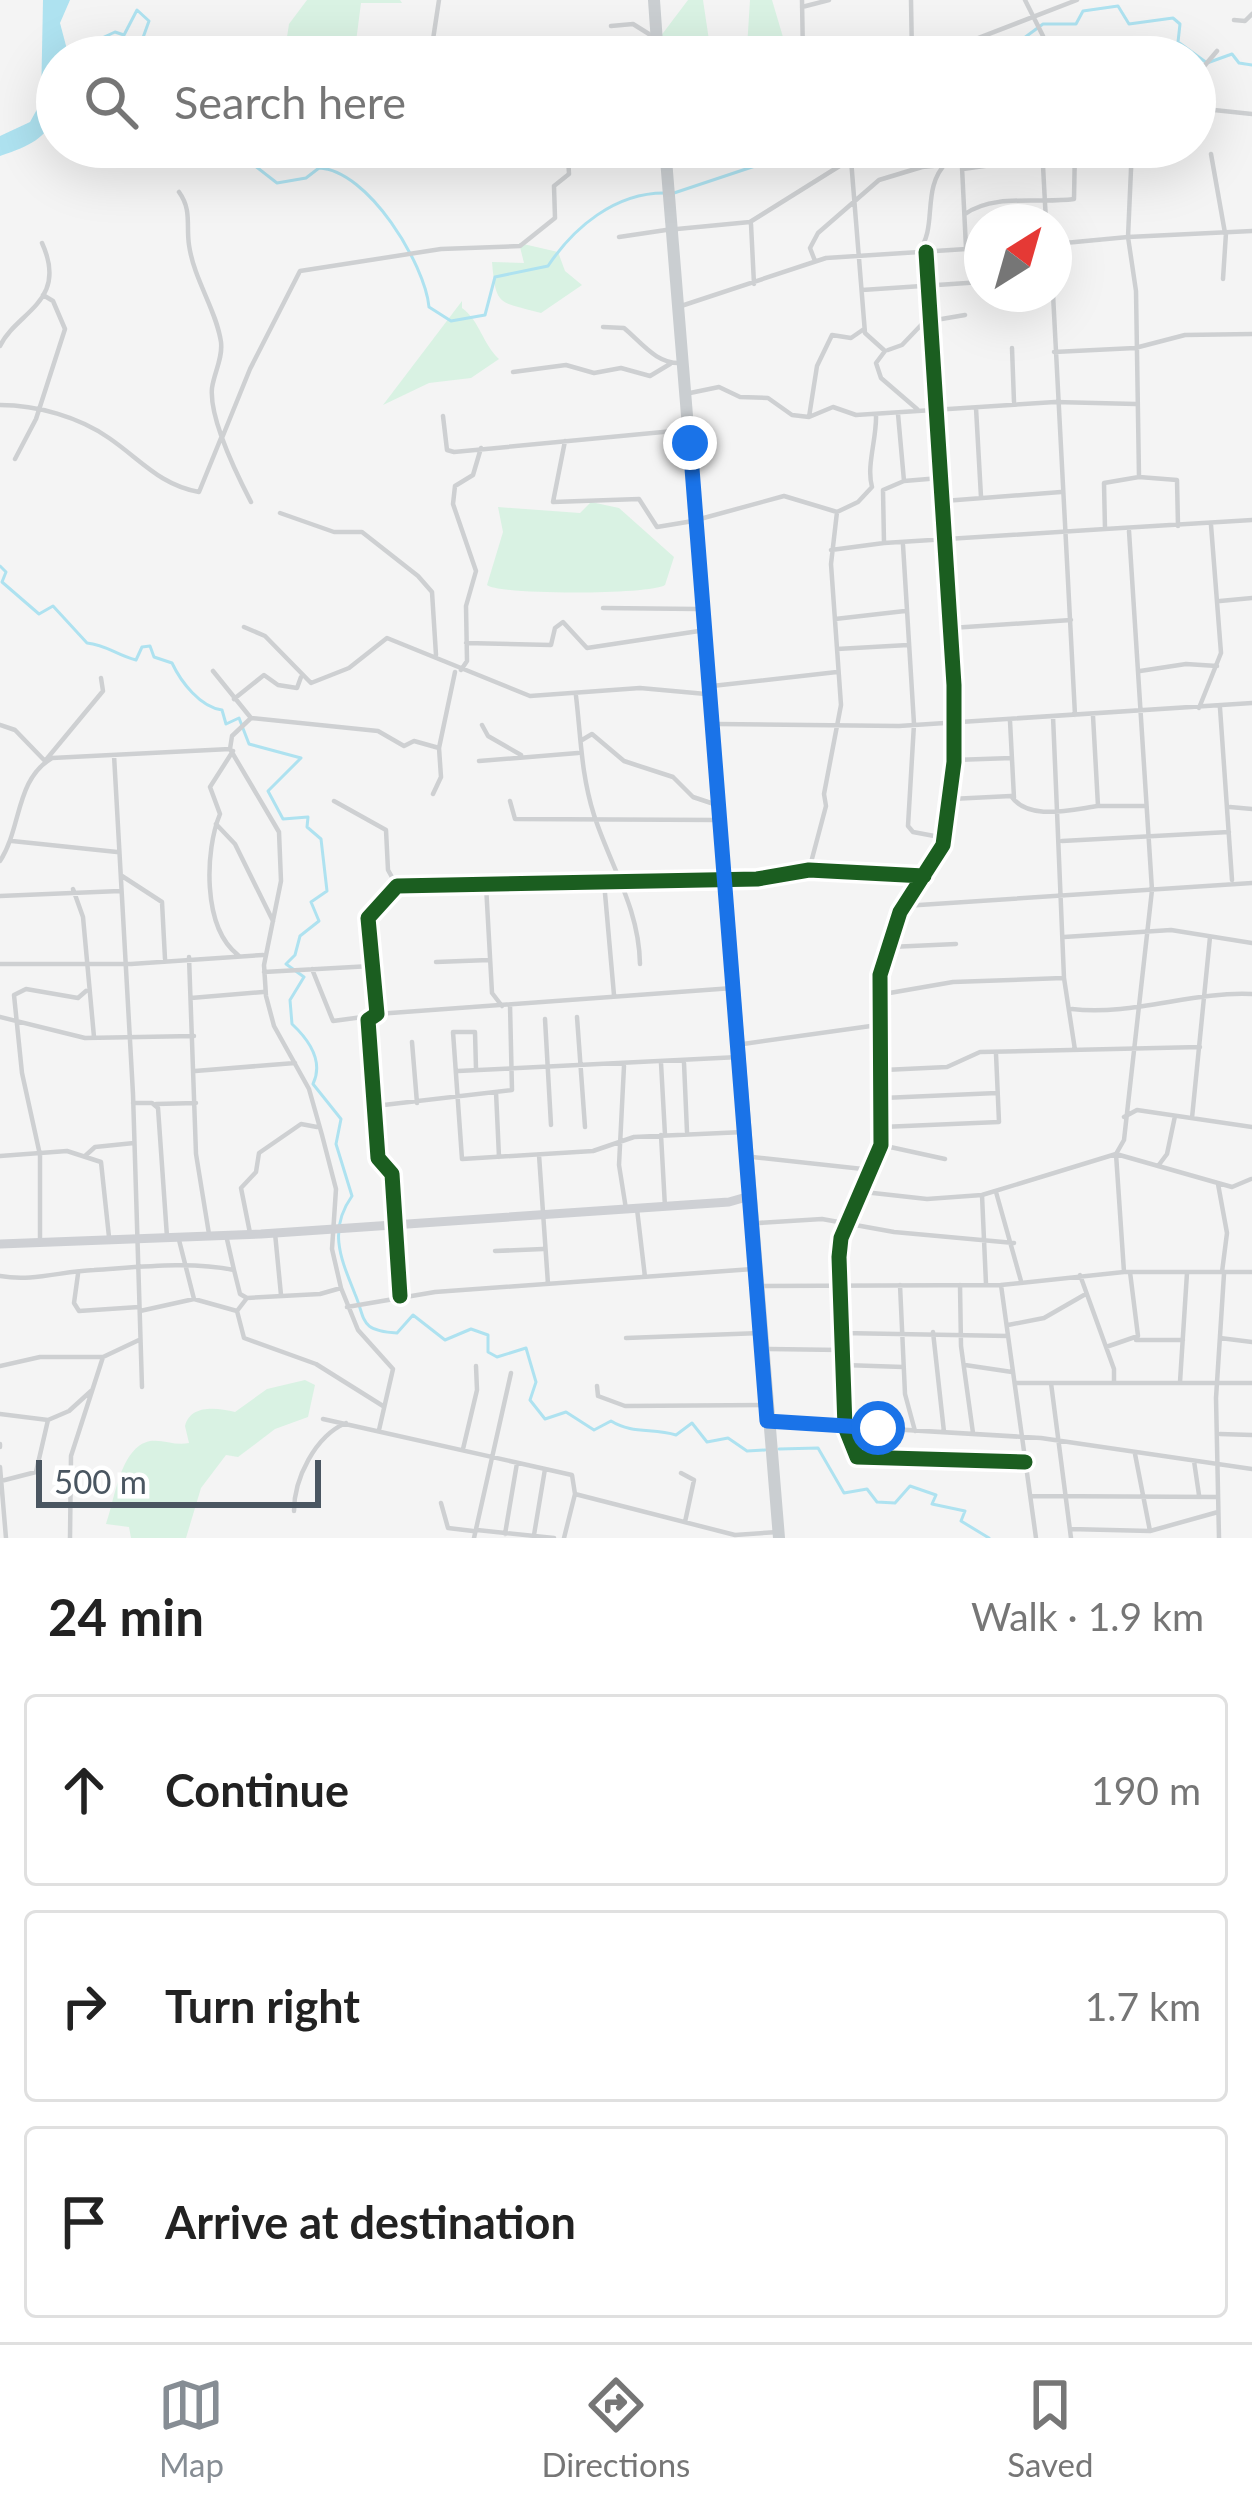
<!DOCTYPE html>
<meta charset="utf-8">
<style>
body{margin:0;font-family:Lato,sans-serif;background:#f2f2f2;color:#222}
.compass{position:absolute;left:964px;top:204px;width:108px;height:108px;border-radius:50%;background:#fff;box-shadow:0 12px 48px #0002;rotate:37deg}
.scale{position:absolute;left:36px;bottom:30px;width:285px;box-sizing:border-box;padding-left:12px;border:6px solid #4a5661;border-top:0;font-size:33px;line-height:42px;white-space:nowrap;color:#4a5661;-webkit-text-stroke:9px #fff;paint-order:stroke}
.stop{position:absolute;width:36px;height:36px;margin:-27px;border:9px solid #1a73e8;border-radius:50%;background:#fff}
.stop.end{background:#1a73e8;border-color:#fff;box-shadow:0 3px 12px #0008}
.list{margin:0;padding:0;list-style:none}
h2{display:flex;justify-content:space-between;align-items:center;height:156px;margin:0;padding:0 48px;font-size:51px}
h2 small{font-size:39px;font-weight:400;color:#767676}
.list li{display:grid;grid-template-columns:78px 1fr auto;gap:36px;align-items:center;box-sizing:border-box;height:192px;margin:0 24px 24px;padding:0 24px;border:3px solid #e0e0e0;border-radius:12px}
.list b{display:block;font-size:45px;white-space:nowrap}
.list em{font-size:39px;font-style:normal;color:#767676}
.icon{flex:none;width:66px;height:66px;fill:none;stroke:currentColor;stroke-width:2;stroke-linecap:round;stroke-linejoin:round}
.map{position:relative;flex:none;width:1252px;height:1538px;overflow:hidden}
.search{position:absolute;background:#fff;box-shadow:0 12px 48px #0002;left:36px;right:36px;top:36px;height:132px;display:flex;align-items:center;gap:30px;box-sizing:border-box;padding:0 42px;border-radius:66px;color:#767676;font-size:45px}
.sheet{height:804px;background:#fff}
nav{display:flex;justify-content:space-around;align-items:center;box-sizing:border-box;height:168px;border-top:3px solid #e0e0e0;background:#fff;font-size:33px;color:#767676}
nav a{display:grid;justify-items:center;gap:6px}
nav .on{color:#868d94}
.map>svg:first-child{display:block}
</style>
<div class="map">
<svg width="1252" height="1538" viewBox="0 0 1252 1538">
<rect width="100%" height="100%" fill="#f4f4f4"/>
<path fill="#d9f2e3" d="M307,0H400L402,3H361L354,57H284L289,24Z
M688,0H703L710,47L747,48L750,0H772L788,54L656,57L654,45Z
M519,243L558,252L565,271L582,285L541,313C499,301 496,308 492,262L524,263Z
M462,301V308C480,321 482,343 499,359L471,378L429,383L383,405Z
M591,502L619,508L674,557L665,585C650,595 498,595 487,585L503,532L498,507L580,513Z
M305,1380L315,1385L308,1417L275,1429L238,1457L226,1455L201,1488L186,1538H131L129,1527L106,1524C115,1500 120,1447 150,1441C163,1439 175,1446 189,1443L185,1426C191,1404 217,1408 235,1412L267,1389Z"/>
<path fill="#aee2f0" d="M43,0H70L60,23L69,57H57C57,116 63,136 0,156V136L30,122L41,102Z"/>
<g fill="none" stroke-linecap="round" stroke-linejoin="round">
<path stroke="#aee2f0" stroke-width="3" d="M61,57L115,32L124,35L137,10L149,21L136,57
M969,57L1005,52L1043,24H1076L1083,11L1118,6L1129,24L1173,18L1180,24L1178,42L1207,63L1232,54L1239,63L1252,65
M213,147L250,162L277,183L306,178L319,168C368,170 425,264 429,307L451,321L485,315L495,277L548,266C574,227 615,193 664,193
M674,193L755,166L773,147
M0,566L6,572L2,582L39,614L53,606L87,643C107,645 116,655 136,660L142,647L150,646L154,657L172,663C181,682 200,707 222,710L226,724L239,718L249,744L301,758L268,791L283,819L308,817L307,827L321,839L327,891L311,902L319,921L300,936L295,955L286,964L304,977L290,1000L292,1024C308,1039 324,1061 313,1084L341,1119L336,1144L352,1196C327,1231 342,1261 355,1294C366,1320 359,1331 397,1333L413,1315L445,1340L471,1329L488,1335V1352L497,1357L526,1348L536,1382L530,1400L545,1419L566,1412L594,1430L611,1421C632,1434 653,1428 676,1435L692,1423L707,1442L728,1438L747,1451L765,1450
M779,1449L818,1448L844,1493L867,1489L877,1502L895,1503L910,1486L936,1495L932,1504L965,1511L961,1521L989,1538"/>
<path stroke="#ced0d2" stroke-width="4.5" d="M439,0L432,46L447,57
M802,0L803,57
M911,0L912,57
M1025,0L1043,36L1046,57
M802,7L829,0
M1234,20L1245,21L1252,14
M611,26L633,24L649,34L651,45
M660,57L708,52L765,57
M814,57L841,46L851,57
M929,57L1077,0
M1093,57V51L1109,50L1113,41
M1195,77L1217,51
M1195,108L1252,114
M850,147L865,333L885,351L876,363L881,378L917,409
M961,147L966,248
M1000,147V165
M1042,147L1046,222
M1211,154L1225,233
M922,167L962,163
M963,169L1042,158
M179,192C192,210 186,225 189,245C194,280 216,309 221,342C223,358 214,373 212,388C209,419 237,475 251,502
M965,214C995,193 1039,204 1074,199L1075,147
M751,224L754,284
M677,229L750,222L870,147
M619,237L666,230
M1054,244L1128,237L1132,147
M918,252C939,227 920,189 947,162
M926,252L954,685V762L943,845L900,912L880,975L881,1145L841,1238L839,1257L845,1427L857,1457L1025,1462
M815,261L810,248L818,233L879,180L922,167L924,147
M1223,279L1226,233
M862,290L982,282
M1053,294L1075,715
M678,307L826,258L982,248
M603,327L624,328C642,343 657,365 682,363
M0,346C16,312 69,302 42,243
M1012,348L1014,402
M888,350L902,345L924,322L965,315
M1054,352L1135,348L1185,335L1252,334
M513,372L566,365L594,373L621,368L650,376L670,364
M690,393L719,387L740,397L768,398L792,415L809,417L817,366L832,335L851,338L864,329
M0,405C37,405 79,417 109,438C141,460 160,485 199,492L221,438
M976,408L981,497
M443,416L447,450L454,452L684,430
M809,417L833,407L856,415L1055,402L1136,404
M222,438L250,369L300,271L441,249L520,246L555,218L554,186L569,174L568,156L574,147
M565,441L553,502L639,499L657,527L693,521
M15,459L36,419L65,329L53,301L43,295
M1139,477L1177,480L1178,526
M904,481L940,478
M944,501L1061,492
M837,512L858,502L872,487C866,466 877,438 876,415
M280,513L334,532H362L418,576L432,592L436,655
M700,519L784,496L837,512L831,564L841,705L824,794L826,806L809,870
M1105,529L1252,520
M884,543L1105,529L1104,483L1139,477L1136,291L1128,237L1252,231
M903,545L914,724L908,826L913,832L945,838
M831,550L884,543L883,490L904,481L898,414
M1220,601L1252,598
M603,608L697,609
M835,619L905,611
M244,627L265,636L311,683L349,668L387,638L530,696L640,688L706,694
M951,628L1071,620
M466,643L551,645L555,628L563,622L587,648L699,631
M837,649L908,645
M461,670L467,661L466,606L476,571L453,504L455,486L473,475L481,448
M213,671L251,718L378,731L404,746L414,741L439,748L441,777L433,794
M1140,671L1186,664L1217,666
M712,686L837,672
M576,696C581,738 581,774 594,815C611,867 639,908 640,964
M234,699L264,675L278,685L297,688L301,677
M1199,708L1221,653L1211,525
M1220,708L1232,880
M1053,716L1064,978L1075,1050
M1010,721L1014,798
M717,724L899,726L1252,703
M0,725L15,730L45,761L103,691L101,678
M482,725L488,736L521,755
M582,740L592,734L624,761L673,777L693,797L714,804
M439,748L455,672
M230,749L279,832L281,881L264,965L266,996L274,1026L309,1089L322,1135L336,1189L332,1249L341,1288
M230,749L232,736L251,718
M233,751L210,787L220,814C205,850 202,927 238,955
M114,755L133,1094L142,1387
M954,760L1012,758
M479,761L578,753
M951,799L1011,796C1028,821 1069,810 1098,806L1093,716
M334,801L386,830L388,870L397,886
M510,801L515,819L716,820
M1098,806H1146
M1230,807L1252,809
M216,824L235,844L273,921
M12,841L117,852
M1062,841L1229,832
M0,861C22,827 15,780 52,758L230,749
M122,876L162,902L165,959
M604,882L614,995
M486,885L492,993L502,1006
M73,889L83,917L94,1037
M0,896L120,891
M904,906L1252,883
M1064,937L1171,930L1252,943
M890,947L956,944
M189,957L196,1154L209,1234
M436,962L489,960
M0,964H131L263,955
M312,969L333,1021L370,1016
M264,972L371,966
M878,995L953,982L1063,978
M191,998L263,992
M1072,1009C1132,1016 1193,991 1252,994
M377,1014L733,988
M0,1017L85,1038L194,1036
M577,1017L585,1127
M545,1019L551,1125
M412,1042L417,1103
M743,1044L878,1025
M661,1063L665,1135
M684,1063L687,1132
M624,1066L619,1165L626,1209
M476,1069L475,1032H453L462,1159L593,1151L634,1137L744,1132
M884,1070L947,1067L980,1052L1200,1047
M195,1071L295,1063
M458,1071L739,1057
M496,1092L499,1157
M883,1098L997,1093
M133,1103H152L158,1108L167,1237
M156,1104L196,1103
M375,1106L512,1090L510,1005
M1124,1117L1137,1110L1252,1127
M1192,1118L1210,937
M882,1127L999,1122L996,1054
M661,1135L665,1207
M881,1145L945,1159
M539,1155L548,1284
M0,1156L67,1151L101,1162L109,1237
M85,1156L95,1147L134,1143
M752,1157L872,1170
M1158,1166L1167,1154L1175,1116
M1218,1184L1227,1233L1222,1272
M864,1192L927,1199L982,1195L1116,1154L1232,1187L1251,1179
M996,1192L1021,1281
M982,1195L986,1284
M637,1209L645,1277
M758,1223L822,1219L894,1232L1014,1243
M250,1233L241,1188L256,1172L259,1153L301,1124L317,1127
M275,1233L281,1295
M226,1235L234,1270
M179,1240L194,1299
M40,1243V1155L22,1073L14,995L26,989L78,998L86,991
M495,1251L543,1249
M1124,1272L1116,1154L1124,1140L1152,890L1129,531
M78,1274L74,1303L79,1311L139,1307
M1080,1275L1114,1369V1382
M0,1276C33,1282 62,1271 94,1270C140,1267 190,1261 234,1270L240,1294L247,1298L320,1294L341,1288L358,1330L393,1369L379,1430
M900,1285L905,1394L915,1431
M960,1285L961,1346L973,1433
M1001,1285L1036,1538
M763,1286L1001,1285L1124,1272H1252
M400,1296L392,1174L378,1158L368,1020L377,1014L368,918L397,886L757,879L809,870L922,876
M347,1307L435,1292L753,1269
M140,1311L194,1299L237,1311L247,1298
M237,1311L244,1338L316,1364L383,1406
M1008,1325L1044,1318L1084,1295
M933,1332L944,1432
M842,1333L1008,1336
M626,1338L761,1333
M1220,1338L1252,1342
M1136,1340H1183
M1106,1347L1138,1336L1130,1272
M769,1349L841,1350
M844,1365L903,1367
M965,1365L1012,1372
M0,1366L40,1357H103L139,1340
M1180,1382L1187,1273
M1016,1383H1252
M1051,1383L1071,1538
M597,1386L598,1396L625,1406L767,1405
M0,1414L48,1420
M323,1419L572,1475L575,1494L735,1535L778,1532
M773,1422L1041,1438L1252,1469
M1220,1434L1252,1435
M0,1444V1447
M463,1449L477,1390L476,1366
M1135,1454L1150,1531
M1194,1461L1199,1495
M0,1467L6,1538
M681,1473L694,1480L685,1522
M1,1481L36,1472L48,1420L69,1411L91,1391
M1032,1496L1218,1497
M441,1503L448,1528L473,1531
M294,1511C294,1479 315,1436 346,1423
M1070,1529L1150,1531L1218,1512
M477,1530L554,1538
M505,1534L517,1463
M534,1535L545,1469
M70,1538L71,1456L103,1357
M474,1538L511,1373
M564,1538L575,1494
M1219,1538L1216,1398L1224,1274"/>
<path stroke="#ced0d4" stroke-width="9" d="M0,1244L261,1234L729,1202L750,1196"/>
<path stroke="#caced1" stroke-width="12" d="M654,0L658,57
M665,147L779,1538"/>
<defs>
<path id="cycleway" d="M926,252L954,685V762L943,845L900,912L880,975L881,1145L841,1238L839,1257L845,1427L857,1457L1025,1462
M400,1296L392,1174L378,1158L368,1020L377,1014L368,918L397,886L757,879L809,870L924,876"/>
</defs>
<use href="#cycleway" stroke="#fff" stroke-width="22"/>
<use href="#cycleway" stroke="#1b5e20" stroke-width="15"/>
</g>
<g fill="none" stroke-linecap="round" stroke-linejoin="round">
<path stroke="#1a73e8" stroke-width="15" d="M690,443L767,1421L878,1428"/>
</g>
</svg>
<svg class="compass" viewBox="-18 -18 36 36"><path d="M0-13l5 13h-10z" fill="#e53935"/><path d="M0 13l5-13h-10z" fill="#767676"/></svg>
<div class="scale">500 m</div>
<div class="stop" style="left:878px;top:1428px"></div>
<div class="stop end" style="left:690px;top:443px"></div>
<div class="search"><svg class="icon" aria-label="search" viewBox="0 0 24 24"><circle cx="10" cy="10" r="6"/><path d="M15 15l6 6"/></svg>Search here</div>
</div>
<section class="sheet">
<h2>24 min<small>Walk · 1.9 km</small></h2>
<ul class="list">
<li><svg class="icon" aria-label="ahead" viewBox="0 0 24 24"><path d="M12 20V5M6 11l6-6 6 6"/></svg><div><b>Continue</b></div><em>190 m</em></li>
<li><svg class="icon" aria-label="right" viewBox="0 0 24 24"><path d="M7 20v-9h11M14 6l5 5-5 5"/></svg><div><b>Turn right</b></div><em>1.7 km</em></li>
<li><svg class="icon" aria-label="arrive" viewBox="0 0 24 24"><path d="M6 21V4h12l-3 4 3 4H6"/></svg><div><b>Arrive at destination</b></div></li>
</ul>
</section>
<nav>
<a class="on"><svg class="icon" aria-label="map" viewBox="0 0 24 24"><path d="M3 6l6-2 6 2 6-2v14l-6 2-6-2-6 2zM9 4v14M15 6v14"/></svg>Map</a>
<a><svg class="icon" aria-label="directions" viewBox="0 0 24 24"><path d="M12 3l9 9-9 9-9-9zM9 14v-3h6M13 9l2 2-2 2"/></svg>Directions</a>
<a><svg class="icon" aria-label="saved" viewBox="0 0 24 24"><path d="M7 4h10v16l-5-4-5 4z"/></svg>Saved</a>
</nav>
